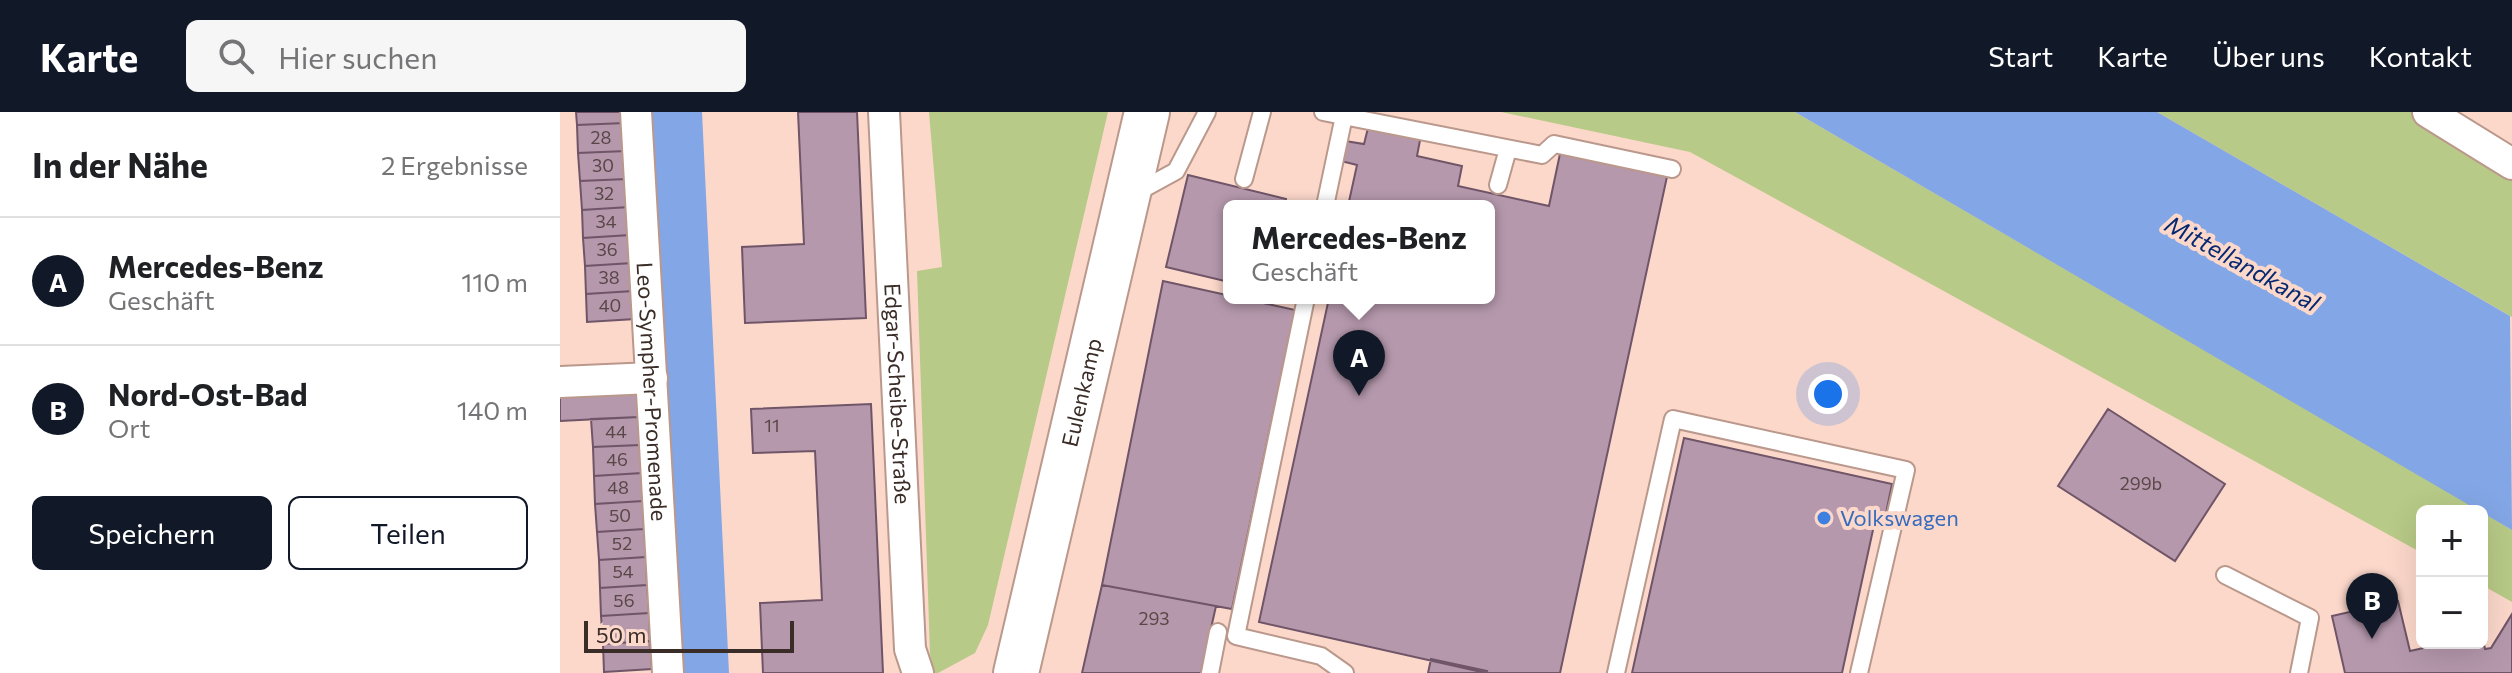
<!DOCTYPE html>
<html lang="de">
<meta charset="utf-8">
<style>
body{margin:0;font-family:Commissioner,sans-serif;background:#f6f6f6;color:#202124}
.controls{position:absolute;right:24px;bottom:24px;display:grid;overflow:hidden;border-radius:12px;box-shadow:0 8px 32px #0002}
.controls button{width:72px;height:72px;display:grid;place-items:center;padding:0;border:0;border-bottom:2px solid #e0e0e0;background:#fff;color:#202124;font:40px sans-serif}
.scale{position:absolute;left:24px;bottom:20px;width:210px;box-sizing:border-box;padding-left:8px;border:4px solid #3a2c27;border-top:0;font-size:22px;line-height:28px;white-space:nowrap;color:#3a2c27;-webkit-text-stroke:6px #fcd8cb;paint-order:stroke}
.you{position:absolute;left:1268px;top:282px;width:28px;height:28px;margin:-20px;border:6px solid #fff;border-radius:50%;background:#1a73e8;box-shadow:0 0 0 12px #1a73e833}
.badge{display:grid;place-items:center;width:52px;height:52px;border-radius:50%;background:#111827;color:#fff;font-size:26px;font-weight:700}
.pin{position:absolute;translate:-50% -66px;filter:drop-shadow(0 2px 4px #0008)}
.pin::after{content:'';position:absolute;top:42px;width:28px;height:24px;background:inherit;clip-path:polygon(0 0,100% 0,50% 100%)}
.popup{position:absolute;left:663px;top:88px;width:272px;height:104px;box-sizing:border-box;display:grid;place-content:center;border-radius:12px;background:#fff;filter:drop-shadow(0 2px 6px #0005);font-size:26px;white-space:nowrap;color:#757577}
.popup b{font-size:30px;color:#202124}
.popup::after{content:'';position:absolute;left:50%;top:100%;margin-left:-16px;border:16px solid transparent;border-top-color:#fff}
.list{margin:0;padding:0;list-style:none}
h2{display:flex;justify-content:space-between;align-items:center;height:104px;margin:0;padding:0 32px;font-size:34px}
h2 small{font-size:26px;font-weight:400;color:#757577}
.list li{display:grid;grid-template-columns:52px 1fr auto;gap:24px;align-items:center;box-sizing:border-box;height:128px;padding:0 32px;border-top:2px solid #e0e0e0}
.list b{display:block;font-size:30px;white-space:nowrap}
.list p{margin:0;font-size:26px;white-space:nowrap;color:#757577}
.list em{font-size:26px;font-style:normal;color:#757577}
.actions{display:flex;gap:16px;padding:24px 32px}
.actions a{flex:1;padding:18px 0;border:2px solid #111827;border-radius:12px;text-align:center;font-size:28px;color:#111827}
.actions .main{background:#111827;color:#fff}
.icon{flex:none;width:44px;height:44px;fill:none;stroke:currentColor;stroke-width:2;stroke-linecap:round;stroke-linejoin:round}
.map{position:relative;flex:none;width:1952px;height:561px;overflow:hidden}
header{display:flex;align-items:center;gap:48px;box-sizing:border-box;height:112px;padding:0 40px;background:#111827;color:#fff}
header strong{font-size:38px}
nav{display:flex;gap:44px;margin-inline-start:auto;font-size:28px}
.search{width:560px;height:72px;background:#f6f6f6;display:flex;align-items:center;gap:20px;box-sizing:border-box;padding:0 28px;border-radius:12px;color:#757577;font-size:30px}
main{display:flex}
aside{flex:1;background:#fff}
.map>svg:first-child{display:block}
</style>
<header>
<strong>Karte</strong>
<div class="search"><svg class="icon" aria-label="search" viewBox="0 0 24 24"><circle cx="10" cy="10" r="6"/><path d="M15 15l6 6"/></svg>Hier suchen</div>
<nav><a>Start</a><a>Karte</a><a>Über uns</a><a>Kontakt</a></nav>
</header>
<main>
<aside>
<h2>In der Nähe<small>2 Ergebnisse</small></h2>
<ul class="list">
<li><span class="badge">A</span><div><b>Mercedes-Benz</b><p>Geschäft</p></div><em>110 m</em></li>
<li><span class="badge">B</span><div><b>Nord-Ost-Bad</b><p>Ort</p></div><em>140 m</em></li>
</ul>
<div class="actions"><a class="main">Speichern</a><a>Teilen</a></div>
</aside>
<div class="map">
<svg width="1952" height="561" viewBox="0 0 1952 561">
<rect width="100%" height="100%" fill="#fcd8cb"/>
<path fill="#b8ca87" d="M369,0H548L428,513L415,541L378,561H374L370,542L357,159L382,155Z
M941,0H1235L1921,399H1862V441L1130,40Z
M1597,0H1868L1952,52V205Z
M1922,400L1952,418V490L1922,473Z"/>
<path fill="#83a6e6" d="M92,0H142L169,561H121Z
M1235,0H1597L1950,204L1952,418Z"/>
<path fill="#b598ac" stroke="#6f5567" stroke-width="2" d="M16,0H64L65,11L17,13Z
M238,0H297L306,206L185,211L182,135L244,132Z
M65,11L66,39L18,41L17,13Z
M809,12L861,23L857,44L902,54L898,74L989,94L1001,37L1108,60L1000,561H926L699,510L769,186H929V94H788L797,53L781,49L785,29L804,32Z
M66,39L67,67L20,69L18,41Z
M628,63L726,87L725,94H669V170L606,155Z
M67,67L69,95L22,98L20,69Z
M69,95L70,123L23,126L22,98Z
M70,123L72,151L25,154L23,126Z
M72,151L73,179L26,182L25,154Z
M603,169L735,198L672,497L542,473Z
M73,179L75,207L27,210L26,182Z
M77,276L78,305L0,309V281Z
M311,292L323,561H203L200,491L262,488L255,339L193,341L191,297Z
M1548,297L1665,372L1615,449L1498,374Z
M78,305L80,333L33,335L31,307Z
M1124,326L1332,372L1325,406L1316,404L1282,561H1072Z
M80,333L82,361L34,364L33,335Z
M82,361L83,389L35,392L34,364Z
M83,389L84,417L37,420L35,392Z
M84,417L86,445L39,448L37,420Z
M86,445L87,473L40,476L39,448Z
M87,473L89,501L41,504L40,476Z
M542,473L656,494L641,561H522Z
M1838,489L1850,539L1886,531H1922V523L1925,537L1931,536L1952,502V561H1785L1772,504Z
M89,501L90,529L43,532L41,504Z
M90,529L92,557L44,560L43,532Z
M871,547L927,559L926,561H868Z"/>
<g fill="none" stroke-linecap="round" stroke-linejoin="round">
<defs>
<path id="lane" d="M763,0L982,43L994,32L1112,57
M684,67L702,0
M938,73L948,37
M574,82L616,59L647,0
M765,94L784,4
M746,186L676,524L761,544L785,561
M1665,463L1750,506L1739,561
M650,561L658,520
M1056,561L1113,307L1346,358L1299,561"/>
<g id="street">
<path id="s1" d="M76,0L108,561"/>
<path id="s2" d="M324,0L350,537L358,561"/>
<path d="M1868,0L1952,52"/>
<path d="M0,270L92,266"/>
</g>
<g id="secondary">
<path id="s3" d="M456,561L587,0"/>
</g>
</defs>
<use href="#lane" stroke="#ba988c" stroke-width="20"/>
<use href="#street" stroke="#ba988c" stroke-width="34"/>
<use href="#secondary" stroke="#ba988c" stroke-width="48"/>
<use href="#lane" stroke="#fff" stroke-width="16"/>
<use href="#street" stroke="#fff" stroke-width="30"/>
<use href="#secondary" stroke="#fff" stroke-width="44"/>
</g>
<circle fill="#3f7fe0" stroke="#fcd8cb" stroke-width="3" cx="1264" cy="406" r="8"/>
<g text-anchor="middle" stroke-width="8" stroke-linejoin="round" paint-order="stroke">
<g font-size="18" fill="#594748">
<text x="41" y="32">28</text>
<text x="43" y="60">30</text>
<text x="44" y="88">32</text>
<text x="46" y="116">34</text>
<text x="47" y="144">36</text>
<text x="49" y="172">38</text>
<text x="50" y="200">40</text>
<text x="212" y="320">11</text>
<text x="56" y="326">44</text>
<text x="57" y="354">46</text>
<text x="1581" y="378">299b</text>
<text x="58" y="382">48</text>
<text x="60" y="410">50</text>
<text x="62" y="438">52</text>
<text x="63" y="466">54</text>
<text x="64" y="495">56</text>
<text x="594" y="513">293</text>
</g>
<g font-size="22" fill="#3a2c27" stroke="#fcd8cb">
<text dy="8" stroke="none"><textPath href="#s1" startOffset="280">Leo-Sympher-Promenade</textPath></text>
<text dy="8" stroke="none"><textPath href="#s3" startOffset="288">Eulenkamp</textPath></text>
<text dy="8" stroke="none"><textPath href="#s2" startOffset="282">Edgar-Scheibe-Straße</textPath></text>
</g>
<g font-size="22" fill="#366cbe" stroke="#fcd8cb" text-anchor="start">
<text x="1280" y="414">Volkswagen</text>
</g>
<g font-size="24" font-style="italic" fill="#052871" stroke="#fcd8cb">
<text transform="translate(1682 152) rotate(29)" y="8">Mittellandkanal</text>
</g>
</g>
</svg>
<div class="controls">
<button>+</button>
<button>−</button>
</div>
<div class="scale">50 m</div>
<div class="you"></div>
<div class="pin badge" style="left:799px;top:284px">A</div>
<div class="popup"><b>Mercedes-Benz</b>Geschäft</div>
<div class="pin badge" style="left:1812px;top:527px">B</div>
</div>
</main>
